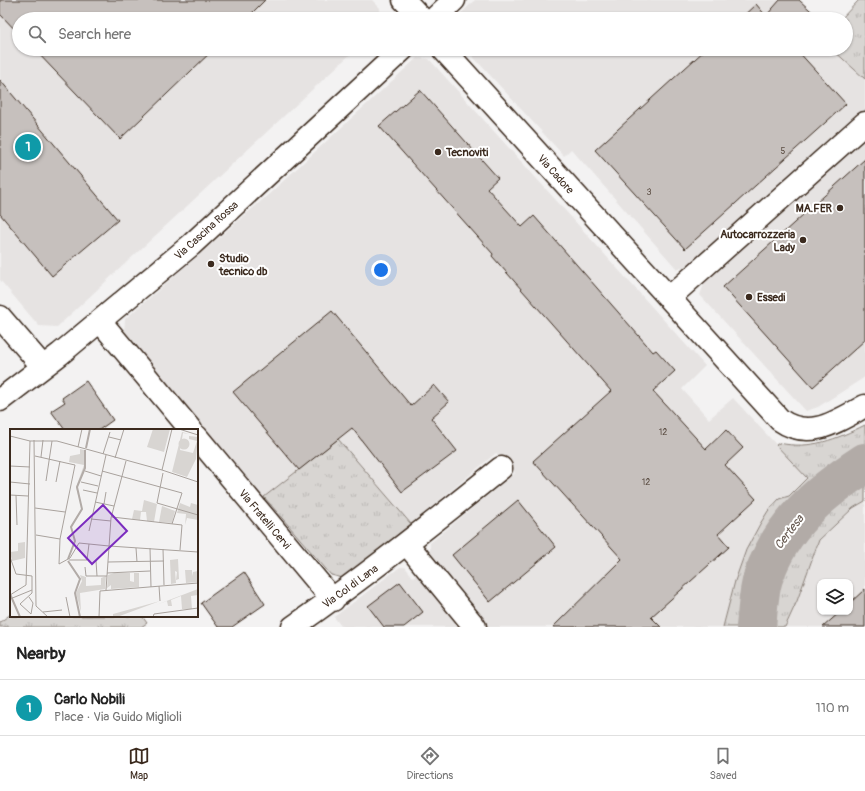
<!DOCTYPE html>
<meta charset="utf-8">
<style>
body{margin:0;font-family:Pangolin,sans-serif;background:#f6f6f6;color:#222}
.controls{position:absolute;right:12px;bottom:12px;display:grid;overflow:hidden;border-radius:8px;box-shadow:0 1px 3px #0004}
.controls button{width:36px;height:36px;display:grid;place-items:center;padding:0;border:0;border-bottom:1px solid #e0e0e0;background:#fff;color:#222;font:20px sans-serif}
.you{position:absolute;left:381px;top:270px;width:14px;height:14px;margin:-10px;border:3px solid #fff;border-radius:50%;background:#1a73e8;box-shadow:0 0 0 6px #1a73e833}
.badge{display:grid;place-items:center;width:26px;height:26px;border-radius:50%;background:#3b2a1e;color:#fff;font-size:13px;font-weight:700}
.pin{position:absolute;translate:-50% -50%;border:2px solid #fff;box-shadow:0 1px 4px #0006}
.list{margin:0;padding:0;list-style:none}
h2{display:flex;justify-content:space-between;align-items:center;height:52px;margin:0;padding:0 16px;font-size:17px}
h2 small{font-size:13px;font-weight:400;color:#767676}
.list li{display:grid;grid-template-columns:26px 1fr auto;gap:12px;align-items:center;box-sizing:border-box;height:56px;padding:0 16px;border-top:1px solid #e0e0e0}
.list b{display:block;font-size:15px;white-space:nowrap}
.list p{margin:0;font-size:13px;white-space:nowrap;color:#767676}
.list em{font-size:13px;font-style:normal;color:#767676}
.icon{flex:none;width:22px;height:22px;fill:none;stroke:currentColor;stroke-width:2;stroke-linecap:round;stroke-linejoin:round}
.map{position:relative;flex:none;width:865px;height:627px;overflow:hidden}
.search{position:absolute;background:#fff;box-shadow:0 1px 3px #0004;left:12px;right:12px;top:12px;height:44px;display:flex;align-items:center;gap:10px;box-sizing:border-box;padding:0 14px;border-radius:22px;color:#767676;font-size:15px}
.sheet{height:108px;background:#fff}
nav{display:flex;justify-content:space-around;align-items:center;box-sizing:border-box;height:56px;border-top:1px solid #e0e0e0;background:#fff;font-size:11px;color:#767676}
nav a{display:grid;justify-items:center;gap:2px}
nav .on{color:#3b2a1e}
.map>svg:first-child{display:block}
</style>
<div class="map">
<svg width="865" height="627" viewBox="0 0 865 627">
<defs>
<pattern id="grass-tufts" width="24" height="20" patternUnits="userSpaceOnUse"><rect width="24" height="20" fill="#d8d5d2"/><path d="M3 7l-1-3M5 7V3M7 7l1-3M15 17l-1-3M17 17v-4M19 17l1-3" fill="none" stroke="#bab7b4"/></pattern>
</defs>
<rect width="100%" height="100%" fill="#f3f2f2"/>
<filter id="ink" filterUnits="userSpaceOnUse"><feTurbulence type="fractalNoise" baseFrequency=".025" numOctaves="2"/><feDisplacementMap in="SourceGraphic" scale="8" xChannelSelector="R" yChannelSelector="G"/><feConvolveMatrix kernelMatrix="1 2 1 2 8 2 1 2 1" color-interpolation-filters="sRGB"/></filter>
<g filter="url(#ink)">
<path fill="#e6e3e2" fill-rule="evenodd" d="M0,0H372L380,8V19H19V49H356L57,327L39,326L0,280Z
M475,0H778L799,19H455Z
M466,49H832L865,79V110L859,114L696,261L689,266L677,269L571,149L564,156Z
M417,58L429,59L705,366L682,389L709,419L733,398L807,478L789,496L779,499L760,524L746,550L735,581L723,627H342L334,617L400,567H405L413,577L434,560L430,554V543L515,473L496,453L411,524L338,439L264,497L124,333L125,319L268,195Z
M865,137V377L818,407L806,411L700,295L704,284L712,275L770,220L772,223L787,209L788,206Z
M865,501V627H785L797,601L819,540L853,508ZM820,582H850V612H820Z"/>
<path fill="url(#grass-tufts)" stroke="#8a8078" d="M859,0H865V79L832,49H846V19H841Z
M865,425V453C835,471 804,492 781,518C770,531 762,547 755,563C751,572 747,581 745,591C742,603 747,615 744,627H723L735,581L746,550L760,524L768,511L779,499L789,496L807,478L776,445L779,443C810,450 837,439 865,425Z
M338,439L411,524L343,578L331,575L264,497Z
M865,477V501L853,508L819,540L797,601L785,627H764C767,550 803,515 865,477Z
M11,614V616H142L147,623L141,627H0V622Z"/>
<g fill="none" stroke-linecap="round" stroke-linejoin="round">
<path stroke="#b2aba7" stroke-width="40" d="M756,627C758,611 758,594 763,578C781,525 819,493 865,463"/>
</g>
<path fill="#c6c0bd" stroke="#3b2a1e" d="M0,0H265L246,19H19V34L0,14Z
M780,0H799L820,19H740L756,4L766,16Z
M34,49H214L120,139Z
M706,49H796L846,104L685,249L595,150Z
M0,80L118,220L52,276L0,214Z
M420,90L498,178L487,188L522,227L534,216L653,352L656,350L675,371L653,391L706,449L726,430L743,448L725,465L756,499L718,534L729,547L651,617L661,627H553L622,559L533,461L611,391L492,256L493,254L379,126Z
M865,159V340L813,387L723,287Z
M332,311L411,406L434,385L449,402L431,418L457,451L402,492L352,428L299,470L233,392Z
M86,381L113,420L99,430H65L51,411L65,402L62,398Z
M518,500L556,547L490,602L452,555Z
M244,572L265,604L232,627H218L201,603Z
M400,582L423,612L404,627H384L368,606Z
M865,589V627H823L840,612H850V603Z"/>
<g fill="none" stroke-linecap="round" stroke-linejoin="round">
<defs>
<path id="minor" d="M404,0L422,19
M434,19L454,0
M443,49L780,420C810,441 837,421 865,406
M669,298L865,123
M0,317L43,367
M100,321L191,430
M0,400L60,354L191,245L403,49
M197,437L333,600
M407,544L475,627
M293,627C365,577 433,523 501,468"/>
</defs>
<use href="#minor" stroke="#3b2a1e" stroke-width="25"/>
<use href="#minor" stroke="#fff" stroke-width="22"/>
</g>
</g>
<g fill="#3b2a1e" stroke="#fff" stroke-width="1.5">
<circle cx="438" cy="152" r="4"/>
<circle cx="840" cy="208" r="4"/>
<circle cx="803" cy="240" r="4"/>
<circle cx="211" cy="264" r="4"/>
<circle cx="749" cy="297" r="4"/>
</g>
<g text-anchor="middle" stroke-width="4" stroke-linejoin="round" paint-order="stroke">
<g font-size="9" fill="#5e5046">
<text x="783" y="154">5</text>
<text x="649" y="195">3</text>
<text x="663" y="435">12</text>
<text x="646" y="485">12</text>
</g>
<g font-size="11" font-weight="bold" fill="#3b2a1e" stroke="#fff" text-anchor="start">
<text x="446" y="156">Tecnoviti</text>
<text x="832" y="212" text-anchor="end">MA.FER</text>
<text x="795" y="238" text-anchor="end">Autocarrozzeria<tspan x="795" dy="13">Lady</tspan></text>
<text x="219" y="262">Studio<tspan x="219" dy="13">tecnico db</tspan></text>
<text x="757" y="301">Essedi</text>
</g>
<g font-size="11" fill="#3b2a1e" stroke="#fff">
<text transform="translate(556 174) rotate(48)" y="4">Via Cadore</text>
<text transform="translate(206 230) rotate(-42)" y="4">Via Cascina Rossa</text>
<text transform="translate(265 519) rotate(50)" y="4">Via Fratelli Cervi</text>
<text transform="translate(350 586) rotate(-36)" y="4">Via Col di Lana</text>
</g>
<g font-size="12" font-style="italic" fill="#65574e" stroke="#fff">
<text transform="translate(789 532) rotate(-53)" y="4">Certesa</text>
</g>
</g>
<g transform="translate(10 429)">
<rect width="188" height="188" fill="#f3f2f2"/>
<path d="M172,3L179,5L173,4L170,21L183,24L187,12L179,10V7L188,8L186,30L177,48L162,43ZM168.5 15a5.5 5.5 0 1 1 11 0a5.5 5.5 0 1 1-11 0ZM70,20L74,21L75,37L74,41L67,58L69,70L66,58L74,36L59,33L60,27L70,25ZM134,71L147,75L144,93L137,92L136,83H131L130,91L122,90L124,81L132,82ZM170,74L180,78L181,74L188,76V91L177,89L175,96L176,85L167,84ZM152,77L165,82L162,94L149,93ZM15,113V129L2,132L0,123L8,122V114ZM168,130L169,150L166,151L167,143L165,142L166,154L161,155L160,131ZM175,141H182V147L183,143L188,142V153L176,154ZM104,144H120V152L124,153V144H129V158L101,160V156L97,159L98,146ZM188,160V166L181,167L182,180H172L171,167L161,171L162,177H158L157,172L146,176ZM150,172L107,188H103V185Z" fill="#d8d5d2"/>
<path d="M143,0H160L154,23L137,18ZM70,146L76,148V157L91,156V149L96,147L95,160L70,164L71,183L66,164L72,152Z" fill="#d8d5d2"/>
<path fill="none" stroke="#b2aba7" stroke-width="2" d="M76,19L80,0M58,130L65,112L61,98L72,80L67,58L75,39V21M58,132L70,150L65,164L70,188M0,165L10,188"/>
<path fill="none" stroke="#a9a29d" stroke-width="1" d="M169,0L188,6M0,7L20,12H47L152,41M99,8L111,11M24,11L26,177L38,188M68,18L72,0M93,25L100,3M25,27L65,36L50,110L49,135L60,129L69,114L99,117M31,28L33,11M105,29L114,0M0,37L20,38M152,41L162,0M152,41L188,53M75,42L91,47M92,42L172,64L162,95M153,44L147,74L188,86M36,52L42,12M0,53L20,55M46,53L50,32M71,53L88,57M73,61L87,64M0,66L18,67M6,66L7,96M85,73L104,77M94,75L96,63M25,79L55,83M102,88L172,96L170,121M81,90L101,92M79,102L96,26M26,106L50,110M99,117L188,123M126,119L127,133M140,119L141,158M153,120L154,156M0,128L6,145L22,147V164L10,175L21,185L23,174L19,168M59,131H77L79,115M86,132L87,147M98,133L154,132M75,138L76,147H97M97,144L140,142M149,157L150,172M96,161L101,89L116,32M0,166L16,156L20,12M56,168L60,188M0,170L22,161M33,183L52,181M89,188L90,162L188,154M143,188L144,185L188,179"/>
<path fill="#7b2cbf" fill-opacity="0.15" stroke="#7b2cbf" stroke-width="2" d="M93,76L117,102L82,135L58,109Z"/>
<rect width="188" height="188" fill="none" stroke="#3b2a1e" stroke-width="2"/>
</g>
</svg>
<div class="controls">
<button><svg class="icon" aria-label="layers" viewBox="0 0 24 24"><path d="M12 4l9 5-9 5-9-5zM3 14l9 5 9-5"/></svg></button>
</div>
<div class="you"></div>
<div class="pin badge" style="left:28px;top:147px;background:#0f9aa8">1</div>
<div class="search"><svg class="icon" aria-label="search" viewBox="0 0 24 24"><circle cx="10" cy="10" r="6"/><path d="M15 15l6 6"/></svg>Search here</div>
</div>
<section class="sheet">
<h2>Nearby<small></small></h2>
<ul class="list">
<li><span class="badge" style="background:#0f9aa8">1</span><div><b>Carlo Nobili</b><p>Place · Via Guido Miglioli</p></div><em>110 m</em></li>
</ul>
</section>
<nav>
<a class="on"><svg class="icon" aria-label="map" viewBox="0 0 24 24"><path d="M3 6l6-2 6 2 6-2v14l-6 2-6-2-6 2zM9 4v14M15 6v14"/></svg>Map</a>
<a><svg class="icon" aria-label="directions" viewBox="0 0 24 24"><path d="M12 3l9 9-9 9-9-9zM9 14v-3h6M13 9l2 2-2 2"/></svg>Directions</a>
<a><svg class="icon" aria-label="saved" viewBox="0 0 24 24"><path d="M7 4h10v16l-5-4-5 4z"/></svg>Saved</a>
</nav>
